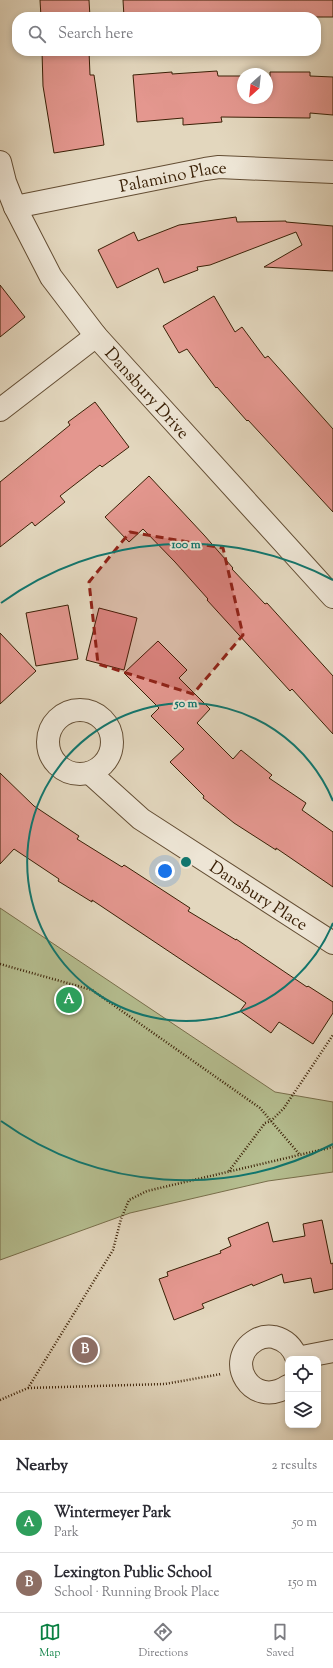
<!DOCTYPE html>
<meta charset="utf-8">
<style>
body{margin:0;font-family:"Sorts Mill Goudy",serif;background:#f7f7f7;color:#2b2b33}
.controls{position:absolute;right:12px;bottom:12px;display:grid;overflow:hidden;border-radius:8px;box-shadow:0 2px 6px #0003}
.controls button{width:36px;height:36px;display:grid;place-items:center;padding:0;border:0;border-bottom:1px solid #e1e1e2;background:#fff;color:#2b2b33;font:20px sans-serif}
.compass{position:absolute;left:237px;top:68px;width:36px;height:36px;border-radius:50%;background:#fff;box-shadow:0 2px 6px #0003;rotate:207deg}
.you{position:absolute;left:165px;top:871px;width:14px;height:14px;margin:-10px;border:3px solid #fff;border-radius:50%;background:#1a73e8;box-shadow:0 0 0 6px #1a73e833}
.badge{display:grid;place-items:center;width:26px;height:26px;border-radius:50%;background:#0b8043;color:#fff;font-size:13px;font-weight:700}
.pin{position:absolute;translate:-50% -50%;border:2px solid #fff;box-shadow:0 1px 4px #0006}
.list{margin:0;padding:0;list-style:none}
h2{display:flex;justify-content:space-between;align-items:center;height:52px;margin:0;padding:0 16px;font-size:17px}
h2 small{font-size:13px;font-weight:400;color:#7c7c81}
.list li{display:grid;grid-template-columns:26px 1fr auto;gap:12px;align-items:center;box-sizing:border-box;height:60px;padding:0 16px;border-top:1px solid #e1e1e2}
.list b{display:block;font-size:15px;white-space:nowrap}
.list p{margin:0;font-size:13px;white-space:nowrap;color:#7c7c81}
.list em{font-size:13px;font-style:normal;color:#7c7c81}
.icon{flex:none;width:22px;height:22px;fill:none;stroke:currentColor;stroke-width:2;stroke-linecap:round;stroke-linejoin:round}
.map{position:relative;flex:none;width:333px;height:1440px;overflow:hidden}
.search{position:absolute;background:#fff;box-shadow:0 2px 6px #0003;left:12px;right:12px;top:12px;height:44px;display:flex;align-items:center;gap:10px;box-sizing:border-box;padding:0 14px;border-radius:16px;color:#7c7c81;font-size:15px}
.sheet{height:172px;background:#fff}
nav{display:flex;justify-content:space-around;align-items:center;box-sizing:border-box;height:56px;border-top:1px solid #e1e1e2;background:#fff;font-size:11px;color:#7c7c81}
nav a{display:grid;justify-items:center;gap:2px}
nav .on{color:#0b8043}
.map>svg:first-child{display:block}
</style>
<div class="map">
<svg width="333" height="1440" viewBox="0 0 333 1440">
<rect width="100%" height="100%" fill="#e3d7be"/>
<filter id="stains"><feTurbulence type="fractalNoise" baseFrequency=".005" numOctaves="4"/><feColorMatrix values="0 0 0 0 .2 0 0 0 0 .09 0 0 0 0 .02 0 0 0 .5 -.17"/></filter>
<radialGradient id="worn" r=".72"><stop offset=".6" stop-color="#630" stop-opacity="0"/><stop offset="1" stop-color="#630" stop-opacity=".3"/></radialGradient>
<path fill="#b5be90" stroke="#786f4b" d="M0,908L275,1092L333,1102V1172L268,1181L130,1213L0,1260Z"/>
<path fill="#e4978f" stroke="#3a2006" d="M40,0H89L90,17H41Z
M123,0H333V17H124Z
M42,51H89L90,75H94L104,145L54,153L43,86Z
M217,71L218,76H243V98H267V77H270V72H310V76L333,77V115L310,113V118L221,117L222,122L183,125V118L137,122L133,75L172,72V74Z
M236,217L237,222L286,221V222L333,226V271L264,267L302,245L296,232L210,265L197,267L198,270L164,283L158,268L117,288L98,250L134,232L138,241L179,225Z
M0,285L25,317L0,337Z
M214,296L235,332L242,327L265,358L268,356L333,429V512L248,420L247,421L217,387L216,388L187,349L179,353L163,326Z
M95,402L129,447L102,467L100,465L60,496L65,502L35,526L32,522L0,547V482L70,425L68,422Z
M149,476L204,535L233,568L232,569L265,604L267,603L333,676V734L292,689L290,691L207,600L208,599L175,562L143,529L129,542L105,517Z
M68,605L78,659L36,666L26,613Z
M99,608L137,618L124,670L86,660Z
M0,633L36,671L0,704Z
M158,641L187,670L179,678L210,709L197,723L233,759L241,750L272,775L269,778L306,803L302,810L333,832V887L276,848V850L234,823L203,798L204,796L170,762L184,749L151,716L159,708L124,673Z
M0,773L34,806L79,836L77,839L122,867L124,865L190,908L188,911L236,940V939L307,987L308,986L333,1002V1013L313,1044L279,1022L271,1033L240,1011L246,1003L92,900V902L58,881L59,879L14,849L0,864Z
M322,1220L331,1264L333,1263V1289L314,1293L311,1278L284,1283L282,1274L253,1286L252,1284L202,1304L204,1308L174,1320L159,1279L168,1276L167,1272L221,1253L220,1251L231,1246L228,1238L268,1222L273,1242L305,1236L303,1224Z"/>
<g fill="none" stroke-linecap="round" stroke-linejoin="round">
<defs>
<g id="street">
<path id="s1" d="M0,162L5,182L15,207L51,277L96,336L333,597"/>
<path id="s2" d="M15,207L205,169L219,167L333,172"/>
<path d="M0,410L96,336"/>
<circle cx="80" cy="742" r="32"/>
<path id="s3" d="M90,773L141,819L333,943"/>
<path d="M297,1358L333,1351"/>
<path d="M288,1386C252,1410 222,1360 256,1340C261,1337 268,1336 274,1337C286,1340 293,1347 297,1359"/>
</g>
</defs>
<use href="#street" stroke="#644e34" stroke-width="24"/>
<path stroke="#3a2006" stroke-width="2.5" stroke-dasharray="1 2" stroke-linecap="butt" d="M0,964L92,990L260,1108L300,1155
M229,1171L265,1123L271,1121L284,1108L333,1035
M28,1388L165,1384L221,1374
M0,1400L28,1388L113,1250L121,1219L129,1200L147,1191L333,1147"/>
<use href="#street" stroke="#ede5d5" stroke-width="22"/>
</g>
<path fill="#8f2418" fill-opacity="0.2" stroke="#8f2418" stroke-width="3" stroke-dasharray="8 5" stroke-linejoin="round" d="M130,532L223,548L243,635L193,694L98,664L89,582Z"/>
<g fill="none" stroke="#0f766e" stroke-width="2">
<path d="M333 923A159 159 0 1 1 333 801"/>
<path d="M333 1144A318 318 0 0 1 1 1121M1 603A318 318 0 0 1 333 580"/>
</g>
<g text-anchor="middle" stroke-width="4" stroke-linejoin="round" paint-order="stroke">
<g font-size="17" fill="#3a2006" stroke="#ede5d5">
<text dy="6" stroke="none"><textPath href="#s2" startOffset="161">Palamino Place</textPath></text>
<text dy="6" stroke="none"><textPath href="#s1" startOffset="277">Dansbury Drive</textPath></text>
<text dy="6" stroke="none"><textPath href="#s3" startOffset="209">Dansbury Place</textPath></text>
</g>
</g>
<circle cx="186" cy="862" r="6" fill="#0f766e" stroke="#ede5d5" stroke-width="2"/>
<g font-size="12" text-anchor="middle" font-weight="bold" fill="#0f766e" stroke="#ede5d5" stroke-width="4" stroke-linejoin="round" paint-order="stroke">
<text x="186" y="548">100 m</text>
<text x="186" y="707">50 m</text>
</g>
<rect width="100%" height="100%" filter="url(#stains)"/>
<rect width="100%" height="100%" fill="url(#worn)"/>
</svg>
<div class="controls">
<button><svg class="icon" aria-label="locate" viewBox="0 0 24 24"><circle cx="12" cy="12" r="6"/><path d="M12 2v4M12 18v4M2 12h4M18 12h4"/></svg></button>
<button><svg class="icon" aria-label="layers" viewBox="0 0 24 24"><path d="M12 4l9 5-9 5-9-5zM3 14l9 5 9-5"/></svg></button>
</div>
<svg class="compass" viewBox="-18 -18 36 36"><path d="M0-13l5 13h-10z" fill="#e53935"/><path d="M0 13l5-13h-10z" fill="#7c7c81"/></svg>
<div class="you"></div>
<div class="pin badge" style="left:69px;top:1000px;background:#2e9e5b">A</div>
<div class="pin badge" style="left:85px;top:1350px;background:#8d6e63">B</div>
<div class="search"><svg class="icon" aria-label="search" viewBox="0 0 24 24"><circle cx="10" cy="10" r="6"/><path d="M15 15l6 6"/></svg>Search here</div>
</div>
<section class="sheet">
<h2>Nearby<small>2 results</small></h2>
<ul class="list">
<li><span class="badge" style="background:#2e9e5b">A</span><div><b>Wintermeyer Park</b><p>Park</p></div><em>50 m</em></li>
<li><span class="badge" style="background:#8d6e63">B</span><div><b>Lexington Public School</b><p>School · Running Brook Place</p></div><em>150 m</em></li>
</ul>
</section>
<nav>
<a class="on"><svg class="icon" aria-label="map" viewBox="0 0 24 24"><path d="M3 6l6-2 6 2 6-2v14l-6 2-6-2-6 2zM9 4v14M15 6v14"/></svg>Map</a>
<a><svg class="icon" aria-label="directions" viewBox="0 0 24 24"><path d="M12 3l9 9-9 9-9-9zM9 14v-3h6M13 9l2 2-2 2"/></svg>Directions</a>
<a><svg class="icon" aria-label="saved" viewBox="0 0 24 24"><path d="M7 4h10v16l-5-4-5 4z"/></svg>Saved</a>
</nav>
